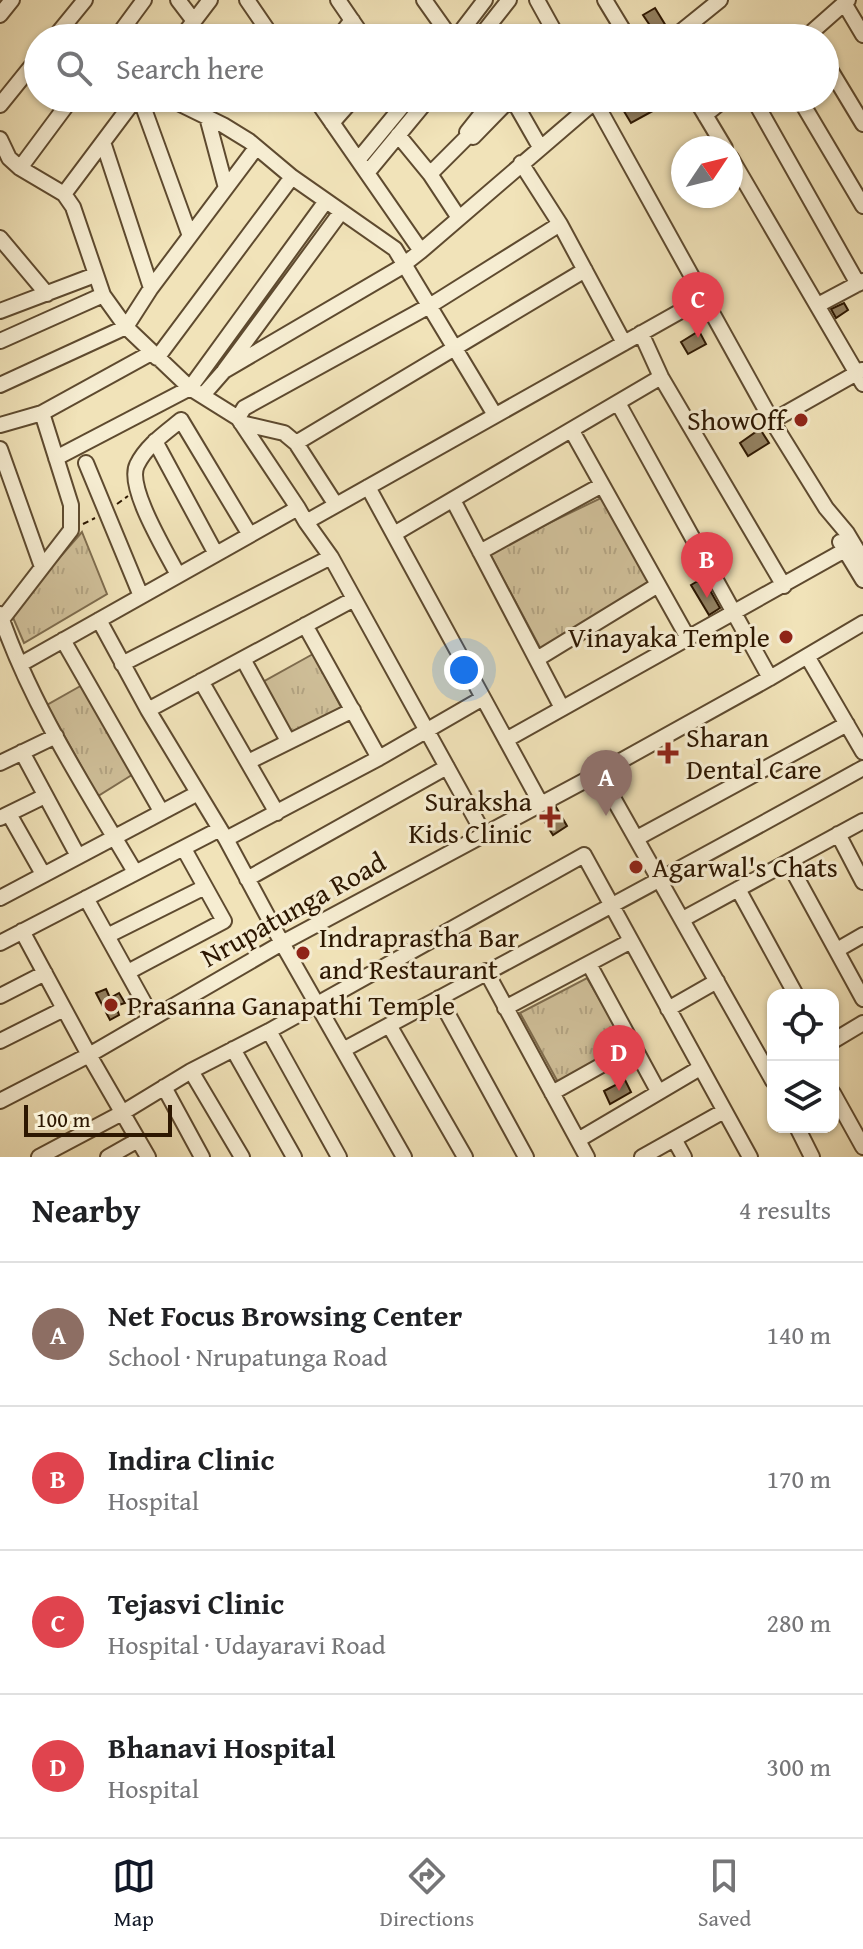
<!DOCTYPE html>
<meta charset="utf-8">
<style>
body{margin:0;font-family:"Gentium Book Plus",serif;background:#f2f2f2;color:#202124}
.controls{position:absolute;right:24px;bottom:24px;display:grid;overflow:hidden;border-radius:16px;box-shadow:0 2px 6px #0004}
.controls button{width:72px;height:72px;display:grid;place-items:center;padding:0;border:0;border-bottom:2px solid #e0e0e0;background:#fff;color:#202124;font:40px sans-serif}
.compass{position:absolute;left:671px;top:136px;width:72px;height:72px;border-radius:50%;background:#fff;box-shadow:0 2px 6px #0004;rotate:55deg}
.scale{position:absolute;left:24px;bottom:20px;width:148px;box-sizing:border-box;padding-left:8px;border:4px solid #2d1701;border-top:0;font-size:22px;line-height:28px;white-space:nowrap;color:#2d1701;-webkit-text-stroke:6px #f6edd2;paint-order:stroke}
.you{position:absolute;left:464px;top:670px;width:28px;height:28px;margin:-20px;border:6px solid #fff;border-radius:50%;background:#1a73e8;box-shadow:0 0 0 12px #1a73e833}
.badge{display:grid;place-items:center;width:52px;height:52px;border-radius:50%;background:#111827;color:#fff;font-size:26px;font-weight:700}
.pin{position:absolute;translate:-50% -66px;filter:drop-shadow(0 2px 4px #0008)}
.pin::after{content:'';position:absolute;top:42px;width:28px;height:24px;background:inherit;clip-path:polygon(0 0,100% 0,50% 100%)}
.list{margin:0;padding:0;list-style:none}
h2{display:flex;justify-content:space-between;align-items:center;height:104px;margin:0;padding:0 32px;font-size:34px}
h2 small{font-size:26px;font-weight:400;color:#757577}
.list li{display:grid;grid-template-columns:52px 1fr auto;gap:24px;align-items:center;box-sizing:border-box;height:144px;padding:0 32px;border-top:2px solid #e0e0e0}
.list b{display:block;font-size:30px;white-space:nowrap}
.list p{margin:0;font-size:26px;white-space:nowrap;color:#757577}
.list em{font-size:26px;font-style:normal;color:#757577}
.icon{flex:none;width:44px;height:44px;fill:none;stroke:currentColor;stroke-width:2;stroke-linecap:round;stroke-linejoin:round}
.map{position:relative;flex:none;width:863px;height:1157px;overflow:hidden}
.search{position:absolute;background:#fff;box-shadow:0 2px 6px #0004;left:24px;right:24px;top:24px;height:88px;display:flex;align-items:center;gap:20px;box-sizing:border-box;padding:0 28px;border-radius:44px;color:#757577;font-size:30px}
.sheet{height:680px;background:#fff}
nav{display:flex;justify-content:space-around;align-items:center;box-sizing:border-box;height:112px;border-top:2px solid #e0e0e0;background:#fff;font-size:22px;color:#757577}
nav a{display:grid;justify-items:center;gap:4px}
nav .on{color:#111827}
.map>svg:first-child{display:block}
</style>
<div class="map">
<svg width="863" height="1157" viewBox="0 0 863 1157">
<defs>
<pattern id="park-tufts" width="24" height="20" patternUnits="userSpaceOnUse" patternTransform="scale(2)"><rect width="24" height="20" fill="#d0c09a"/><path d="M3 7l-1-3M5 7V3M7 7l1-3M15 17l-1-3M17 17v-4M19 17l1-3" fill="none" stroke="#b3a483"/></pattern>
</defs>
<rect width="100%" height="100%" fill="#f1e3b9"/>
<filter id="stains"><feTurbulence type="fractalNoise" baseFrequency=".0025" numOctaves="4"/><feColorMatrix values="0 0 0 0 .2 0 0 0 0 .09 0 0 0 0 .02 0 0 0 .5 -.17"/></filter>
<radialGradient id="worn" r=".72"><stop offset=".6" stop-color="#630" stop-opacity="0"/><stop offset="1" stop-color="#630" stop-opacity=".3"/></radialGradient>
<path fill="url(#park-tufts)" stroke="#7e6c4e" stroke-width="2" d="M603,497L655,595L544,655L489,552Z
M82,532L107,594L24,643L11,613Z
M313,654L341,707L292,737L261,683Z
M84,684L135,773L98,796L47,705Z
M587,978L626,1045L559,1084L520,1013Z"/>
<path fill="#938161" stroke="#2d1701" stroke-width="2" d="M655,8L666,26L655,33L643,15Z
M616,98H655L660,107L631,123Z
M844,303L848,310L836,318L831,309Z
M699,331L706,344L688,354L681,342Z
M760,429L769,443L748,456L740,443Z
M703,578L720,608L709,615L691,585Z
M556,807L567,826L553,835L541,816Z
M106,989L110,998L119,993L125,1003L116,1006L119,1015L110,1020L96,993Z
M625,1080L631,1092L610,1104L604,1091Z"/>
<g fill="none" stroke-linecap="round" stroke-linejoin="round">
<defs>
<path id="minor" d="M178,0L194,21
M247,0L273,38
M338,0L364,38
M424,0L451,38
M537,0L558,38
M605,0L628,38
M844,3L863,35
M0,15L12,0
M54,38L85,0
M116,38L144,0
M181,38L210,0
M338,38L352,20
M456,38L485,0
M479,38L509,0
M673,38L720,0
M805,38L848,0
M825,61L863,124
M140,98L190,236
M168,98L223,125L249,141L292,177L395,249L495,415
M315,98L421,251
M512,98L540,147
M593,98L772,421L826,508L847,533L863,560
M695,98L725,148
M753,98L858,284
M799,98L863,206
M0,105L38,58
M705,115L726,98
M207,117L226,188
M332,123L354,98
M467,132L494,98
M398,135L430,174L459,218
M0,139L9,158L20,168L64,194L73,207L103,295L126,327L190,388L238,418L298,508
M103,142L151,288
M731,158L863,384
M358,160L409,98
M521,163L560,224L624,343
M20,168L72,98
M367,173L429,98
M430,174L468,136L473,137L511,98
M64,194L136,98
M0,238L47,294
M818,305L863,281
M0,311L95,275
M641,333L661,377L784,586
M0,341L103,295
M157,358L292,177
M224,371L398,269L421,251L599,98
M0,385L126,327L151,288L256,148
M203,395L224,371L341,212
M618,403L770,678
M238,418L244,408L431,305L560,224
M772,421L862,370
M241,423L284,433L296,443L336,505
M0,425L42,413L151,353
M572,431L688,638
M155,441L216,554
M296,443L585,270
M0,449L42,567
M56,458L190,388L326,201
M86,463L141,596
M368,487L541,804
M453,500L562,708
M306,522L331,557L485,836
M394,534L661,377
M840,542L863,580
M480,552L602,485
M178,575C167,553 126,487 137,465C146,446 165,433 181,420L250,535
M0,614C31,705 86,789 135,872
M99,620L148,710L226,839L282,943L404,1157
M0,622L71,530V505L42,413
M305,625L379,758
M63,640L161,811
M807,656L863,752
M243,659L288,741
M537,659L658,585
M21,664L298,508L306,522L704,298
M122,664L331,557
M201,681L277,813
M148,710L354,599
M506,740L845,550
M22,752L78,856
M248,762L353,710
M0,763L56,736
M599,773L773,1081
M9,814L43,874
M0,818L45,796
M838,834L863,882
M637,838L847,724
M226,839L379,758L483,698
M788,862L863,999
M247,879L447,767
M738,889L796,995
M0,898L198,793
M86,898L152,1017
M683,919L863,821
M22,931L89,1055L148,1157
M107,936L205,887
M0,943L220,829
M837,950L863,935
M589,964L658,1091
M486,971L587,1157
M128,972L224,921L184,849
M0,996L45,973
M439,998L526,1157
M505,1008L631,941
M668,1009L717,981
M389,1025L465,1157
M269,1031L339,1157
M0,1041L64,1009
M833,1041L863,1023
M233,1049L294,1157
M343,1050C517,956 691,864 863,768
M191,1071L242,1157
M164,1087L202,1157
M552,1093L634,1047
M833,1093L863,1147
M0,1101L89,1055L282,943L599,773L770,678L863,623
M797,1127L812,1157
M674,1139L684,1157
M578,1140L700,1068
M39,1157L122,1113L191,1071L269,1031L584,855L750,1157
M108,1157L138,1140
M642,1157L724,1111"/>
</defs>
<use href="#minor" stroke="#5e4a2f" stroke-width="18"/>
<path stroke="#2d1701" stroke-width="2" stroke-dasharray="6 4" stroke-linecap="butt" d="M117,504L128,496
M83,524L95,518"/>
<use href="#minor" stroke="#f6edd2" stroke-width="14"/>
</g>
<g fill="#8f2418" stroke="#f6edd2" stroke-width="3">
<circle cx="801" cy="420" r="8"/>
<circle cx="786" cy="637" r="8"/>
<path d="M664 741h8v8h8v8h-8v8h-8v-8h-8v-8h8z"/>
<path d="M546 805h8v8h8v8h-8v8h-8v-8h-8v-8h8z"/>
<circle cx="636" cy="867" r="8"/>
<circle cx="303" cy="953" r="8"/>
<circle cx="111" cy="1005" r="8"/>
</g>
<g text-anchor="middle" stroke-width="6" stroke-linejoin="round" paint-order="stroke">
<g font-size="28" fill="#2d1701" stroke="#f6edd2" text-anchor="start">
<text x="785" y="430" text-anchor="end">ShowOff</text>
<text x="770" y="647" text-anchor="end">Vinayaka Temple</text>
<text x="686" y="747">Sharan<tspan x="686" dy="32">Dental Care</tspan></text>
<text x="532" y="811" text-anchor="end">Suraksha<tspan x="532" dy="32">Kids Clinic</tspan></text>
<text x="652" y="877">Agarwal's Chats</text>
<text x="319" y="947">Indraprastha Bar<tspan x="319" dy="32">and Restaurant</tspan></text>
<text x="127" y="1015">Prasanna Ganapathi Temple</text>
</g>
<g font-size="28" fill="#2d1701" stroke="#f6edd2">
<text transform="translate(293 909) rotate(-29)" y="10">Nrupatunga Road</text>
</g>
</g>
<rect width="100%" height="100%" filter="url(#stains)"/>
<rect width="100%" height="100%" fill="url(#worn)"/>
</svg>
<div class="controls">
<button><svg class="icon" aria-label="locate" viewBox="0 0 24 24"><circle cx="12" cy="12" r="6"/><path d="M12 2v4M12 18v4M2 12h4M18 12h4"/></svg></button>
<button><svg class="icon" aria-label="layers" viewBox="0 0 24 24"><path d="M12 4l9 5-9 5-9-5zM3 14l9 5 9-5"/></svg></button>
</div>
<svg class="compass" viewBox="-18 -18 36 36"><path d="M0-13l5 13h-10z" fill="#e53935"/><path d="M0 13l5-13h-10z" fill="#757577"/></svg>
<div class="scale">100 m</div>
<div class="you"></div>
<div class="pin badge" style="left:606px;top:816px;background:#8d6e63">A</div>
<div class="pin badge" style="left:707px;top:598px;background:#e0444e">B</div>
<div class="pin badge" style="left:698px;top:338px;background:#e0444e">C</div>
<div class="pin badge" style="left:619px;top:1091px;background:#e0444e">D</div>
<div class="search"><svg class="icon" aria-label="search" viewBox="0 0 24 24"><circle cx="10" cy="10" r="6"/><path d="M15 15l6 6"/></svg>Search here</div>
</div>
<section class="sheet">
<h2>Nearby<small>4 results</small></h2>
<ul class="list">
<li><span class="badge" style="background:#8d6e63">A</span><div><b>Net Focus Browsing Center</b><p>School · Nrupatunga Road</p></div><em>140 m</em></li>
<li><span class="badge" style="background:#e0444e">B</span><div><b>Indira Clinic</b><p>Hospital</p></div><em>170 m</em></li>
<li><span class="badge" style="background:#e0444e">C</span><div><b>Tejasvi Clinic</b><p>Hospital · Udayaravi Road</p></div><em>280 m</em></li>
<li><span class="badge" style="background:#e0444e">D</span><div><b>Bhanavi Hospital</b><p>Hospital</p></div><em>300 m</em></li>
</ul>
</section>
<nav>
<a class="on"><svg class="icon" aria-label="map" viewBox="0 0 24 24"><path d="M3 6l6-2 6 2 6-2v14l-6 2-6-2-6 2zM9 4v14M15 6v14"/></svg>Map</a>
<a><svg class="icon" aria-label="directions" viewBox="0 0 24 24"><path d="M12 3l9 9-9 9-9-9zM9 14v-3h6M13 9l2 2-2 2"/></svg>Directions</a>
<a><svg class="icon" aria-label="saved" viewBox="0 0 24 24"><path d="M7 4h10v16l-5-4-5 4z"/></svg>Saved</a>
</nav>
